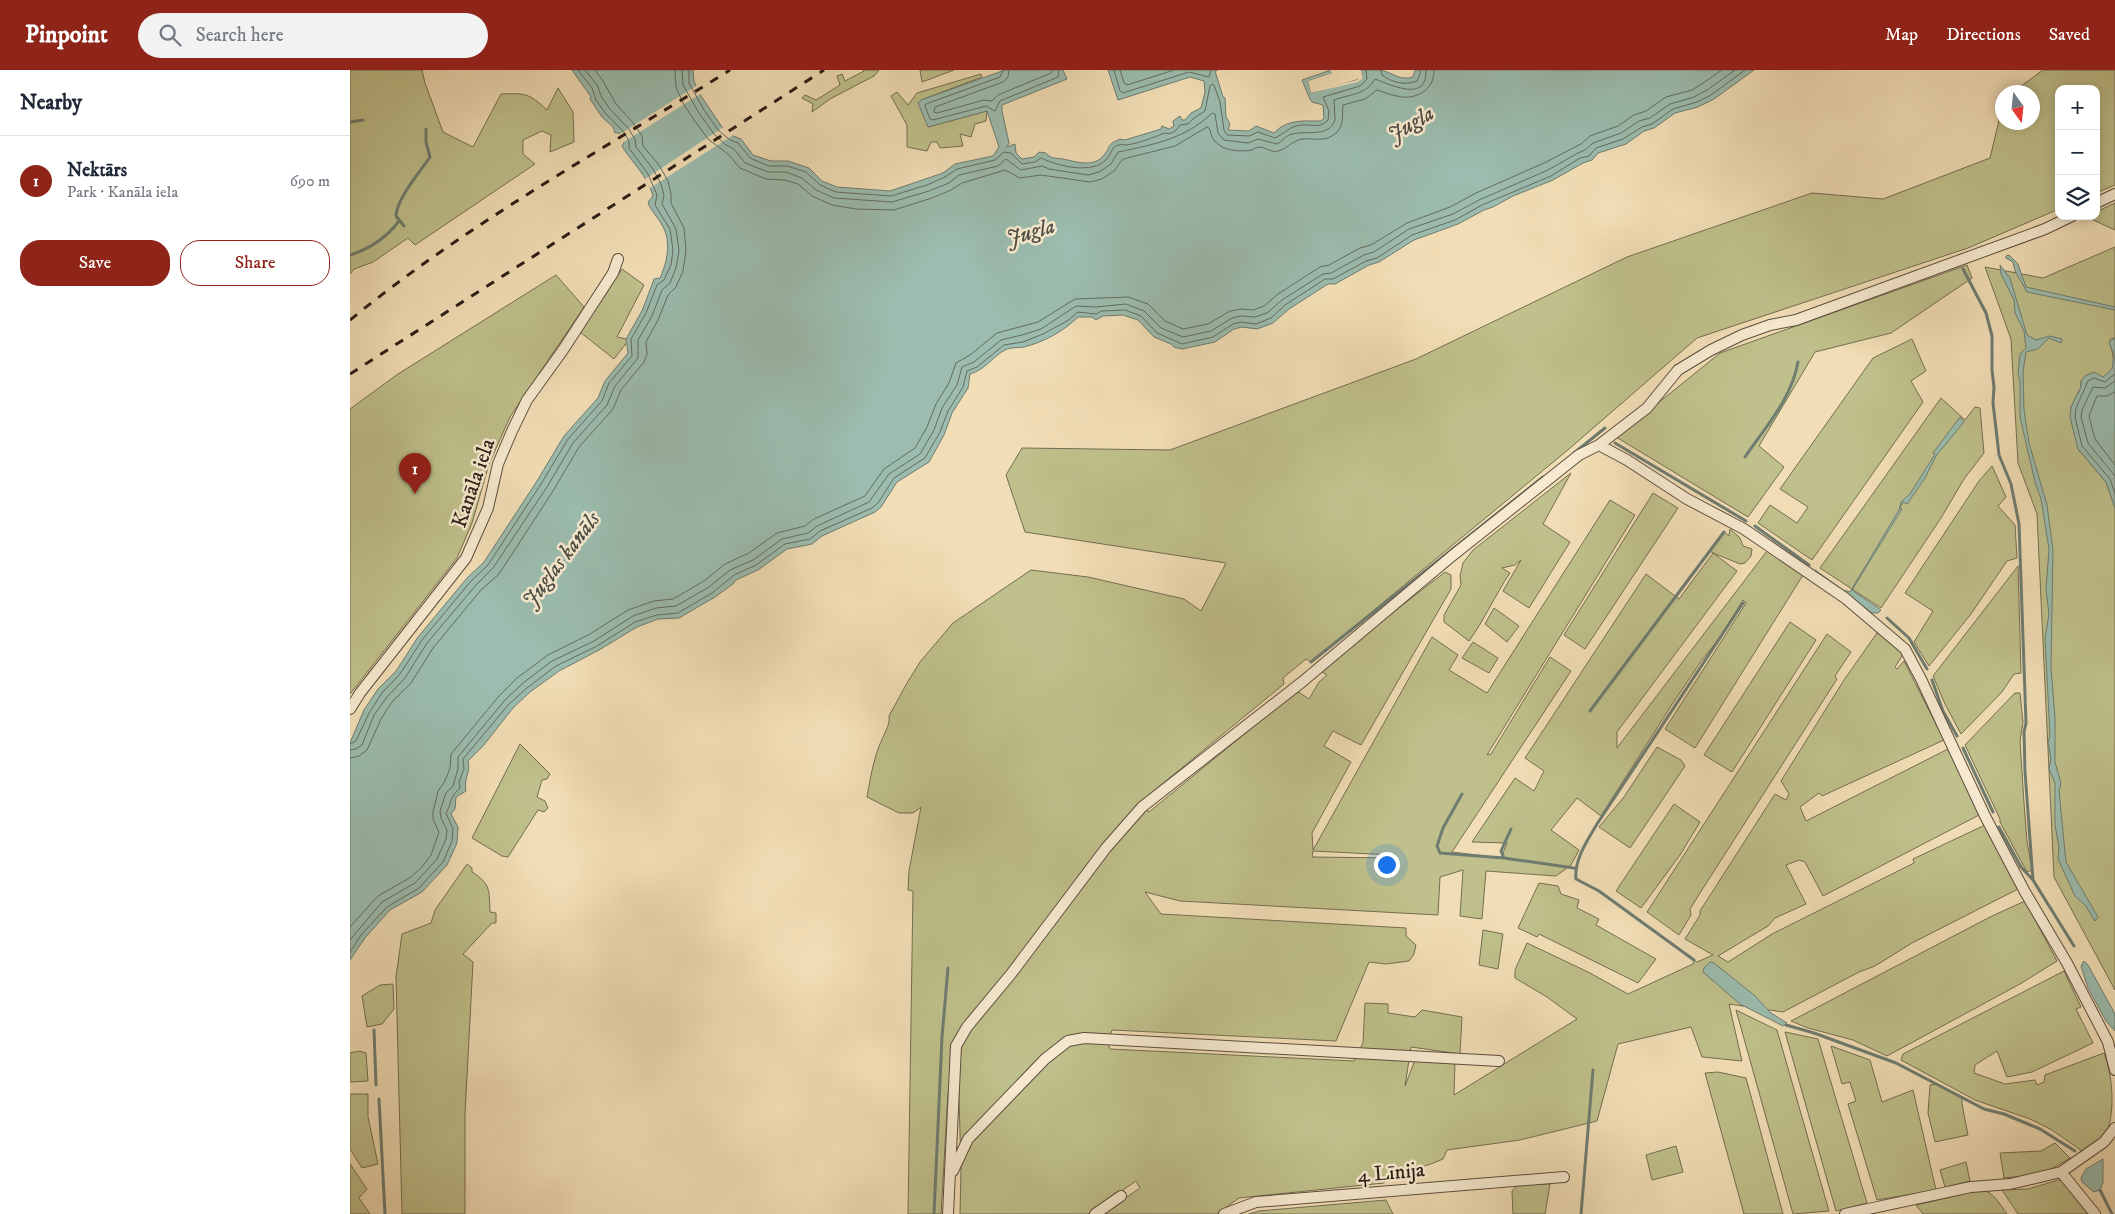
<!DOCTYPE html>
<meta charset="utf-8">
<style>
body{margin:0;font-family:"IM FELL DW Pica",serif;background:#f2f2f3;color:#1f2937}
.controls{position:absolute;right:15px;top:15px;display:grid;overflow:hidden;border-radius:10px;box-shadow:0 2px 12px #0003}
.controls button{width:45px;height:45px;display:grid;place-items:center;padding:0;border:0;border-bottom:1px solid #e0e1e3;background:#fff;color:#1f2937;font:25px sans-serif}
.compass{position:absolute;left:1645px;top:15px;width:45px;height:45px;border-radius:50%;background:#fff;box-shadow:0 2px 12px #0003;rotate:165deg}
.you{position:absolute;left:1036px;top:794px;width:18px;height:18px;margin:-12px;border:4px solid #fff;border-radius:50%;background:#1a73e8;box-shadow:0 0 0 8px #1a73e833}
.badge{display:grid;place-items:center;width:32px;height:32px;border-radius:50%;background:#8f2418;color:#fff;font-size:16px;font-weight:700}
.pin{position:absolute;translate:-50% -41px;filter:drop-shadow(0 1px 2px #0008)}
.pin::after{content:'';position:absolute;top:26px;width:18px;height:15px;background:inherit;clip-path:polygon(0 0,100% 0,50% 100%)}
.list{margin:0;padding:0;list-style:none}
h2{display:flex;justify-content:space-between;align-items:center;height:65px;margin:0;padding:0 20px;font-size:21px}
h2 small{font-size:16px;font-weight:400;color:#747a83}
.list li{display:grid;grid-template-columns:32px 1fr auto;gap:15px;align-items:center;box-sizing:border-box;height:90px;padding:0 20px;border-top:1px solid #e0e1e3}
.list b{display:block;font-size:19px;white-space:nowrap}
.list p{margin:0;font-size:16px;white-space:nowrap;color:#747a83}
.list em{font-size:16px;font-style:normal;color:#747a83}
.actions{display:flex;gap:10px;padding:15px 20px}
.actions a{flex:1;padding:11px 0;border:1px solid #8f2418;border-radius:20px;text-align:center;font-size:18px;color:#8f2418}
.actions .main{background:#8f2418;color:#fff}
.icon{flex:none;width:28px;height:28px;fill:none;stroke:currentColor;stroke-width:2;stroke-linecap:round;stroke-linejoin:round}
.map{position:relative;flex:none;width:1765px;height:1144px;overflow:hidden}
header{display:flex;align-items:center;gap:30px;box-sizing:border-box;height:70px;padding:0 25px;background:#8f2418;color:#fff}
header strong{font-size:24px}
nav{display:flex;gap:28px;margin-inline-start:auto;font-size:18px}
.search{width:350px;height:45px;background:#f2f2f3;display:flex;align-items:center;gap:12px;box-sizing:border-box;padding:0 18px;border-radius:28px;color:#747a83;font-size:19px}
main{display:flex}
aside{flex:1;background:#fff}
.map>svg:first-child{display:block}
</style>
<header>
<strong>Pinpoint</strong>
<div class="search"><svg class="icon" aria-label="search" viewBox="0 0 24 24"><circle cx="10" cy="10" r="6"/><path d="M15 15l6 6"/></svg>Search here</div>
<nav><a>Map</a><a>Directions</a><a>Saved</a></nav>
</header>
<main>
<aside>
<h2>Nearby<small></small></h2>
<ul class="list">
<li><span class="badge">1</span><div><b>Nektārs</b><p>Park · Kanāla iela</p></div><em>690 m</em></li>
</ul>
<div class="actions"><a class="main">Save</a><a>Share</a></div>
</aside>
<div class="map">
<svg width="1765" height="1144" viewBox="0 0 1765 1144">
<rect width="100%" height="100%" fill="#f2deb6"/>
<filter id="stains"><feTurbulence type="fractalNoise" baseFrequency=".004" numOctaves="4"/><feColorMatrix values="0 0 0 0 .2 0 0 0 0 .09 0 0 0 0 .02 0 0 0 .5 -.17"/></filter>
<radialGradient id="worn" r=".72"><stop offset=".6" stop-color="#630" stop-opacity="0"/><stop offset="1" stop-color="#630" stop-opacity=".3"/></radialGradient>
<path fill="#bfc08b" stroke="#746e50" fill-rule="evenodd" d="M0,0H72L75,13L93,62L123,77L151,24C175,23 179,23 197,40L208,18L223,42L224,72L200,82L201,65L192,61L173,70V84L185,94L65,175L58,168L23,192L4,199L0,204Z
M513,0H529L524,6L480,29L462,42L463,34L452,28L455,25L466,30L490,15L487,6L492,4L495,11L514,1Z
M570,0H604L572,12Z
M1693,0H1765V115L1746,123V19H1709V139L1618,178L1347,268L1219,379L961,592L956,589L933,608L934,614L789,733L799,742L947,621L959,629L969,612L977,605L972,602L996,579L1095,502L1101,505V519L1011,675L983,661L974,676L1001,692L962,763L963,780L1082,567L1108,585L1099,600L1137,623L1260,430L1285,445L1137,685L1141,684L1200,587L1221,601L1102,782L1151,788L1157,773L1122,772L1165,708L1184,721L1194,701L1175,688L1296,504L1329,529L1363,483L1360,481L1374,462L1379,466L1380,459L1390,468L1393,476L1402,479L1401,486L1395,493L1390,494L1363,483L1387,501L1267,662V678L1417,481L1421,482L1453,505L1345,678L1315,659L1396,533L1393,530L1368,570L1352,590L1323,633L1251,746L1227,728L1201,760L1229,780L1221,795L1206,806L1136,801L1132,849L1110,846L1113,800L1090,807L1088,845L830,831L795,822L811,844L1056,858V866L1066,875L1064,884L1059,891L1036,894L1019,892L986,971L762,960L758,974L760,979L1004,991L1013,973L1015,933L1038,934V943L1065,947L1072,940L1112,947L1110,984L1061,977L1055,1016L1065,990L1105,992L1104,1025L1227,949L1197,927L1165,908V900L1177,873L1238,902L1278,924L1343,894L1344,890L1347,892L1363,885L1335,869L1350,845V841L1425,724L1436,730L1439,724L1431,711L1494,610L1527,563L1536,567L1554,583L1545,597L1547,599L1554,591L1594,670L1472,726L1469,723L1450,737L1456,751L1598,679L1631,744L1473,826L1455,792L1449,790L1436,795L1456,834L1425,848L1418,856L1368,886L1378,892L1422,864L1564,793L1563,789L1635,755L1668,819L1562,873L1525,896L1509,902L1433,942L1379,934L1392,991L1352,987L1341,957L1268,974L1247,1051L1170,1070L1097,1080L1093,1089C1077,1096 1064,1101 1047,1097L1034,1113L889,1128L867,1144H752L790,1118L786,1111L738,1144H610L611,1100L608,991L598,1024L591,1144H558L563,821L558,820L559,801L571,737L563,743H549L517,727C521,705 524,685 534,665C537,658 540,653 539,646L557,613L570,592L603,553L681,500L738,507L834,529L851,541L876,493L675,462L656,405L672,378L820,380L1066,289L1277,187L1462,123L1533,129L1640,88L1652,38V52H1682V22H1663ZM963,781L1042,785L1044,788L962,787Z
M631,4L632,7L571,30L578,57L637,41L636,51L625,54L621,67L610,64L613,76L590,78L587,72H581L577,81L557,77V55L541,26L547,22L558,35L567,23Z
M1765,133V160L1741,149V146H1746V142Z
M1765,177V268L1760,269C1761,280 1764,287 1764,297L1753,308L1731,311V317L1721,337L1728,379L1756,412L1765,438V920L1704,807L1687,444L1668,393L1661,269L1635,197L1693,208Z
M1617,195L1622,208L1541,263L1465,282L1409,376L1434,397L1398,447L1266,367L1370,283Z
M272,199L294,215L267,267L276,269L282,266L264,289L230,262Z
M206,205L234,237L160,347L139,394L122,453L107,488L0,624V339L48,304Z
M1562,269L1576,301L1561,311L1573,332L1462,490L1408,453L1420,435L1447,453L1458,437L1430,419L1523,288Z
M1591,328L1615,350L1625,337L1630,338L1634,383L1614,409L1591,448L1531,538L1470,498Z
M1642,396L1656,427L1648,436L1665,455L1667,488L1657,491L1621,544L1579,596L1564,572L1583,541L1555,523L1629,411Z
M1221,403L1193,454L1220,472L1179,538L1153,521L1171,490L1165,495L1152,498L1160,503C1145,525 1135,549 1119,571L1094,552V545L1111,515L1110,506L1113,493L1123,480Z
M1303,423L1328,438L1235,579L1214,565Z
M1668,496L1671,603L1664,604L1652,622L1611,664L1595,634L1583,606Z
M1144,538L1169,556L1157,572L1135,554Z
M1440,552L1466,570L1382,702L1354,685Z
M1477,564L1501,582L1485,606L1487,609L1350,823L1340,839L1341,845L1329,865L1297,842Z
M1123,572L1148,588L1139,603L1112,588Z
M1665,623H1670L1673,652L1670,671L1674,733L1677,771L1682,800L1677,802L1650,752V749L1615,675Z
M170,674L200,704L197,709L192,710L187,727L195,731L198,738L194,742L188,740L158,787L152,786L122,768Z
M1307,677L1331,690L1335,696L1280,778L1249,757L1274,727Z
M1324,734L1350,752L1330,785L1291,838L1266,821Z
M117,794L122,798V802C141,814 139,820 140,842L146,843V853H142L113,884L123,892L115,1044V1144H52L46,907L52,864L81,853L85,840Z
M1189,813L1208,816L1211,824L1229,830L1227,838L1249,849L1246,855L1306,889L1288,913L1189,864L1187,867L1168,858Z
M1675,831L1707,891L1670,914L1537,986L1503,970L1458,958L1441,951L1642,846Z
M1133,860L1153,864L1148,899L1129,895Z
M1714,901L1731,937L1726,939L1743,973L1682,1002L1657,1007L1647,981L1625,995L1624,1003L1655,1014L1685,1010L1687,1015L1694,1012L1695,1005L1754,983C1763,1007 1765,1040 1757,1062C1752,1070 1740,1076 1732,1081L1702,1060L1680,1049L1625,1030L1551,990L1553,984Z
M43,914L44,939L32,954L17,957L12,926L30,915Z
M1386,940L1427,960L1479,1141L1443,1144Z
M1435,962L1468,969L1517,1133L1486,1141Z
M1481,976L1520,990L1532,1032L1563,1020L1586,1120L1527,1130L1498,1034L1506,1031L1500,1012L1492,1014Z
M9,981L16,983L18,1011L0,1012V983Z
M1368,1002L1396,1008L1433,1144H1394L1355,1003Z
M1586,1014L1612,1028V1034L1618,1065L1585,1072L1578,1043L1580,1015Z
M0,1024H18V1047L28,1094L12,1098L0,1079Z
M1705,1073L1720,1088L1693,1104L1654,1108L1650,1083L1691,1081Z
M1326,1076L1333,1102L1302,1110L1296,1085Z
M1616,1092L1620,1111L1595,1117L1590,1100Z
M0,1094L17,1119L9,1128L20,1144H0Z
M1712,1109L1743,1144H1668L1652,1120L1678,1119Z
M1169,1113L1200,1114L1195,1144H1163L1162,1121Z
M1632,1120C1644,1122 1650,1135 1657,1144H1573L1566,1135Z
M1036,1130L1043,1144H899L909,1141Z"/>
<path fill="#9bbcae" stroke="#6e7c71" d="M222,0H343L344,11L349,23L372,57L383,66L391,69L403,85L421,91H438L459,98L472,111L487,117L540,121L593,103L605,94L643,86L649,77L637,41L578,57L568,33L571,30L655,0H713L717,9L652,35V41L659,73L657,77L665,74L666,83L672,89L684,87L689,82L696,83C701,89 706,88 713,89C727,92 744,98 754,85C762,75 755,76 770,69L775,70L811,59L812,56L819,59L824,56L823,51L830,46L832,50H835L841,43L851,38L855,22L854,11L840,7L768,30L758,0H868L865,1L873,27L875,28L876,47L880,54L878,60L899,61L906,56L924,63C937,49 954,51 971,51L974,48L973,35L962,32L960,29L952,10L981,0L982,3L958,11L961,23L1013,8L1011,0C1017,0 1025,0 1031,0C1043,3 1050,11 1063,7L1065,0H1404L1364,29L1348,37L1325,43L1304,58L1294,61L1276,74L1248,83L1242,90L1233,93L1203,110L1163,126L1143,137L1134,140L1108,154L1064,170L1029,192L1019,195L985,214H978L939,239L923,253L907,259L892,257L884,259L865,272L832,279L824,277L821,274L804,267L788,250L773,245L753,246L746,250L742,247H728C714,261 694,272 674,277C668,278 661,277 655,280C642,287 635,300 620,304L618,318L602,343L594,365L579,392L547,412L531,437L525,442L472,466L462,474L437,479L408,500L386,510L383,514L365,527L329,548L308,549L287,557L249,580L209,601L180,622L163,638L133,676L118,691C121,703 113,709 116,721L106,727L105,739L101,744L108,757L107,773L97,795L72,822L40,840L15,868L0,890V673L14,640L28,619L46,601L68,567L117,508L134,492L187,411L214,366L248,328L255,311L278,283L276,269L292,241L303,212L304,209L310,208C317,193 322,171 312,155C308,147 300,140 298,132L303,126C298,106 282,93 272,76L274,73L269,63H265L263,57L252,47L240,29L241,27Z
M1659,185L1668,194L1676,217L1765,237V240L1677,222L1665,201L1663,192L1656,188V186Z
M1650,195L1660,208L1677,265L1686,270L1700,266L1712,269L1711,273L1699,268L1688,279L1676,282L1673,302L1674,340L1679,373L1697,435L1703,480L1701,597L1705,648V692L1711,713L1709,721L1716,792L1748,847L1745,851L1735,835L1725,826L1708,789L1709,777L1705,755V713L1699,699L1701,689L1698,672L1700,666L1695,568L1699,544L1696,520L1699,479L1691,429L1685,412L1670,347V310L1668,303L1670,284L1676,278L1674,261L1665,243L1664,230L1651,204Z
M1765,268V438L1756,412L1728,379L1720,347L1721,337L1731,317V311L1735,306L1744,302L1753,307L1762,299L1764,285L1759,272Z
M1610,347L1614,352L1586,386L1575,408L1557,434L1553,432L1550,438L1552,439L1502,520L1531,540L1528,543H1522L1465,500L1493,520L1500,522L1549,440L1551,432L1560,424L1585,384L1583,383Z
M1734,891L1738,895L1765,944V961L1756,951L1738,918L1731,896Z
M1360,892L1364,893L1405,926L1421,943L1437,953L1433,956L1390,934L1353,902L1354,898Z
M1753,1089V1112L1750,1120L1744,1122L1732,1112L1731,1108L1736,1099Z"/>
<path fill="#f2deb6" d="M980,0H983L984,3L996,0L994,2L961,12L963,20L1007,10L1010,7L1008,0H1011L1013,8L1008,12L961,23L958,11L982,3Z
M349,14L352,23L272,73L267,66Z
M375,56L385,64L300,118L295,109Z"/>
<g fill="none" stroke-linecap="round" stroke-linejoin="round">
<path stroke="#626c62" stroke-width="1" d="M325,0L326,17L333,33L342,47L358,69L379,85L390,98L416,109L435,110L448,114L462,126L482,135L506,139L544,140L582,128L601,120L612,113L655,100L670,108L691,105L740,112L752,109L764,101L773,89L825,76L857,57L860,59C862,79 884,83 902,80C904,79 907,77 909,77C916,77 921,83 928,81C937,79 942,71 952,69C965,68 977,73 988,61C994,53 992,44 993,35L1015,29L1027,20C1034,22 1040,25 1047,26C1065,31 1085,20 1084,0
M332,0L333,15L349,43L364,64L376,75L384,79L395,93L418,102H436L452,108L466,120L484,128L542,132L579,121L599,113L609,105L648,96L656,89L671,100L692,96L699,99L738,105L749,102L761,94L768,82C803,75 837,68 862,43L865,44L868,63L874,70L898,73L908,69L927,74C932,72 934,67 939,65C955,59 978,69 985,50L984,30C1000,24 1016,25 1025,9C1039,14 1078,34 1076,0
M339,0V13L354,40L368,60L380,70L388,73L400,88L419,96H437L456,102L470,115L486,122L541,126L577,115L595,107L607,99L645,90L654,82L661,83L672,94L685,92L691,88C708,96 742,105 757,89C762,84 761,76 769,75C772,74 774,75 777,75C789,73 803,68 814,63C822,65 826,61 830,55L838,54L844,48L855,41L860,16L862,14L864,15L870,32L874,60L877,65L899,66L908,62L925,68C934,64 940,56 951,55C961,54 970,59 978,50L979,41L973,27L1010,16L1017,9L1016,0
M653,0L650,7L576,34L575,36L580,49L583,50L636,36L645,41L650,31L708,7L709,0
M659,0L658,7L653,12L585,37L584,42L587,43L634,30L642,31L648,25L701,3L703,0
M764,0L770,21L773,23L839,2L859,7L861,0
M770,0L774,13L777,15L824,0
M1031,0L1032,5C1041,12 1055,16 1067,11L1070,4V0
M1765,304L1755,312L1744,308L1738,311L1726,338L1725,347L1732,376L1760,409L1765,424
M1765,311L1755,318L1743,317L1732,340L1731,347L1738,373L1765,406
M1765,322L1757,326H1747L1739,346L1745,369L1765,395
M0,674L6,671L19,643L32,623L50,604L72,570L121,511L138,495L191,414L218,369L252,331L259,313L282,286L281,269L296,243L307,215L314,210L321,195L323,180L320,159L305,135L307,125L298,104L279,78V71L273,61L256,44L246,30L242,18L228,0
M0,680L6,679L12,675L24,645L37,627L55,608L77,573L126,515L143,498L197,417L223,373L257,335L265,316L288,288V270L302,246L312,220L320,213L326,198L329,181L326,159L312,134L314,125L311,114L303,99L286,77L285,69L278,58L260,39L252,28L247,15L235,0
M0,688L9,686L17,680L31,649L42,632L61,613L83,578L131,520L149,504L203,421L229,377L263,339L271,320L294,292L297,284L296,272L308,250L318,225L326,217L333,201L336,181L334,158L321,133V124L318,111L309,95L293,76L292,66L284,54L266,34L253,11L245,0
M0,857L28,826L61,807L72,797L81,785L89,762L83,749V742L88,721L95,711L100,698L101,684L149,626L167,608L198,585L240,564L278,540L304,531L323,529L354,511L375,494L399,483L427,463L455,456L464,449L515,426L534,399L565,378L577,357L586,334L599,313L606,293L620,285L647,263L688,252L725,229L778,227L798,234L815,251L833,259L858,254L880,241L891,239L903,240L914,236L928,224L970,197L979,195L1010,178L1021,175L1057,153L1100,137L1126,123L1194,93L1231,74L1240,66L1268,56L1284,45L1296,41L1316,27L1342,20L1353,13L1372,0
M0,870L32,832L65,813L87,789L96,769L97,760L91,748L90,741L96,723L103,716L108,699V687L155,630L173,613L202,591L244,571L283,546L306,538L326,536L359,517L380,500L403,490L432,469L458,463L467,456L519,432L539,404L570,384L584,360L592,338L607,315L612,297L624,292L651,270L672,265L691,259L726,236L746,237L776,234L794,241L811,258L833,267L861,261L882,248L891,246L905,247L917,243L932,230L973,204L981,203L1014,185L1024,182L1059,159L1103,144L1129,130L1198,100L1228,83L1235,80L1243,73L1271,63L1289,51L1300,48L1320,34L1344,27L1357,20L1385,0
M0,882L11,865L37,837L69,818L93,792L102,771L103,759L96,743C103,731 98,729 110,718L109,712L114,699L113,689L159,634L177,618L206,596L247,576L285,552L307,545L328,543L362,523L384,505L406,495L435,474L460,469L470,461L522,438L528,433L544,408L575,388L590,362L598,341L613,317L617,301L627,297L654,275L673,272L693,264L717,251L728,242L746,244L752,241L775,240L791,246L807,263L832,274L863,267L883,254L891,252L906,254L921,248L935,235L975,209H983L1016,191L1027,188L1062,165L1105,150L1132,135L1201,106L1230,88L1239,86L1246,78L1273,69L1292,57L1302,54L1323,39L1347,32L1361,25L1395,0"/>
<path stroke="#6e7c71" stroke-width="3" d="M0,52L13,50
M54,156L46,146C47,128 70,102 80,87L76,72V59
M0,185C19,179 37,167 49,151
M1613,199L1636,243L1642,266V300L1644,317L1643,333L1649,385L1661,414L1669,454L1676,653L1674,662L1675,702L1683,810L1724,876
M1265,373L1396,451
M1224,383L1255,358
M1395,387C1416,356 1441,330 1448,292
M1405,456L1459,495
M1537,548L1559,568L1577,599
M961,592L1193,407
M1582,610L1593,641L1607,666
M1240,641L1374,462
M1613,678L1643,742
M1112,724L1093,758L1087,776L1090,783L1154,788
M1649,757L1671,797L1683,810
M1161,759L1151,781L1154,788L1224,798
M1344,890L1249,821L1226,809C1224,790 1237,771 1247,754L1393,533
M1436,955L1464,963L1546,993L1634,1039L1654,1044L1690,1059L1725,1081
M24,960L26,1015
M29,1029L35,1144
M1750,1120L1762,1144
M584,1144L592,967L598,898
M1231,1144L1243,1000"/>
<defs>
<path id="minor" d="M1746,133L1765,124
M1249,375L1277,390L1337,429L1394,459L1495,528L1555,579L1571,609L1635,746L1675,822L1717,893L1758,972L1765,1000
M0,639L10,623L116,488L138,438L148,394L162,361L177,330L213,280L263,203L268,189
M603,1101L618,1069L695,989L718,971L734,968L1149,991
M1711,1102L1745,1144
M598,1144L606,976L617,957L661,904L756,778L792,737L952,612L1102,486L1229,385L1249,375L1297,338L1328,300L1361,280L1392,265L1420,255L1446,250L1695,159L1722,146
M745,1144L771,1126
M874,1144L906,1132L1214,1107
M1495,1144L1621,1117L1660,1114L1711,1102L1754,1072L1765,1058"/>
</defs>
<use href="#minor" stroke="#5c4d3e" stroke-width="12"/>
<use href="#minor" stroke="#f7ead0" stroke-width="10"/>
<path stroke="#2a1d16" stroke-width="3" stroke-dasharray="9 9" stroke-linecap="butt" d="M0,250C117,154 252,80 380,0
M0,304L474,0"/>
</g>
<g text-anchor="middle" stroke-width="5" stroke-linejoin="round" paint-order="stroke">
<g font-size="21" fill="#2a1d16" stroke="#f7ead0">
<text transform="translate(123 413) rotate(-71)" y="7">Kanāla iela</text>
<text transform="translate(1041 1102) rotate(-5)" y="7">4 Līnija</text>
</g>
<g font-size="22" font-style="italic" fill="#4c4d44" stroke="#f7ead0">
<text transform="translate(1060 53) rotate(-31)" y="8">Jugla</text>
<text transform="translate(680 161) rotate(-16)" y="8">Jugla</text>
<text transform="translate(210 489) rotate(-53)" y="8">Juglas kanāls</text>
</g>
</g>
<rect width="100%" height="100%" filter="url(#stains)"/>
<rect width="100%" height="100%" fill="url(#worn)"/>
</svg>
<div class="controls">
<button>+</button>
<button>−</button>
<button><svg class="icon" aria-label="layers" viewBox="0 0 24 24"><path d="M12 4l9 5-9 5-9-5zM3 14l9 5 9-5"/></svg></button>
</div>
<svg class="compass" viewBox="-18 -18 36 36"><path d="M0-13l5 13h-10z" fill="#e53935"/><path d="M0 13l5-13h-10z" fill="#747a83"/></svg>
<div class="you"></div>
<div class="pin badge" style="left:65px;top:424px">1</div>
</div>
</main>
